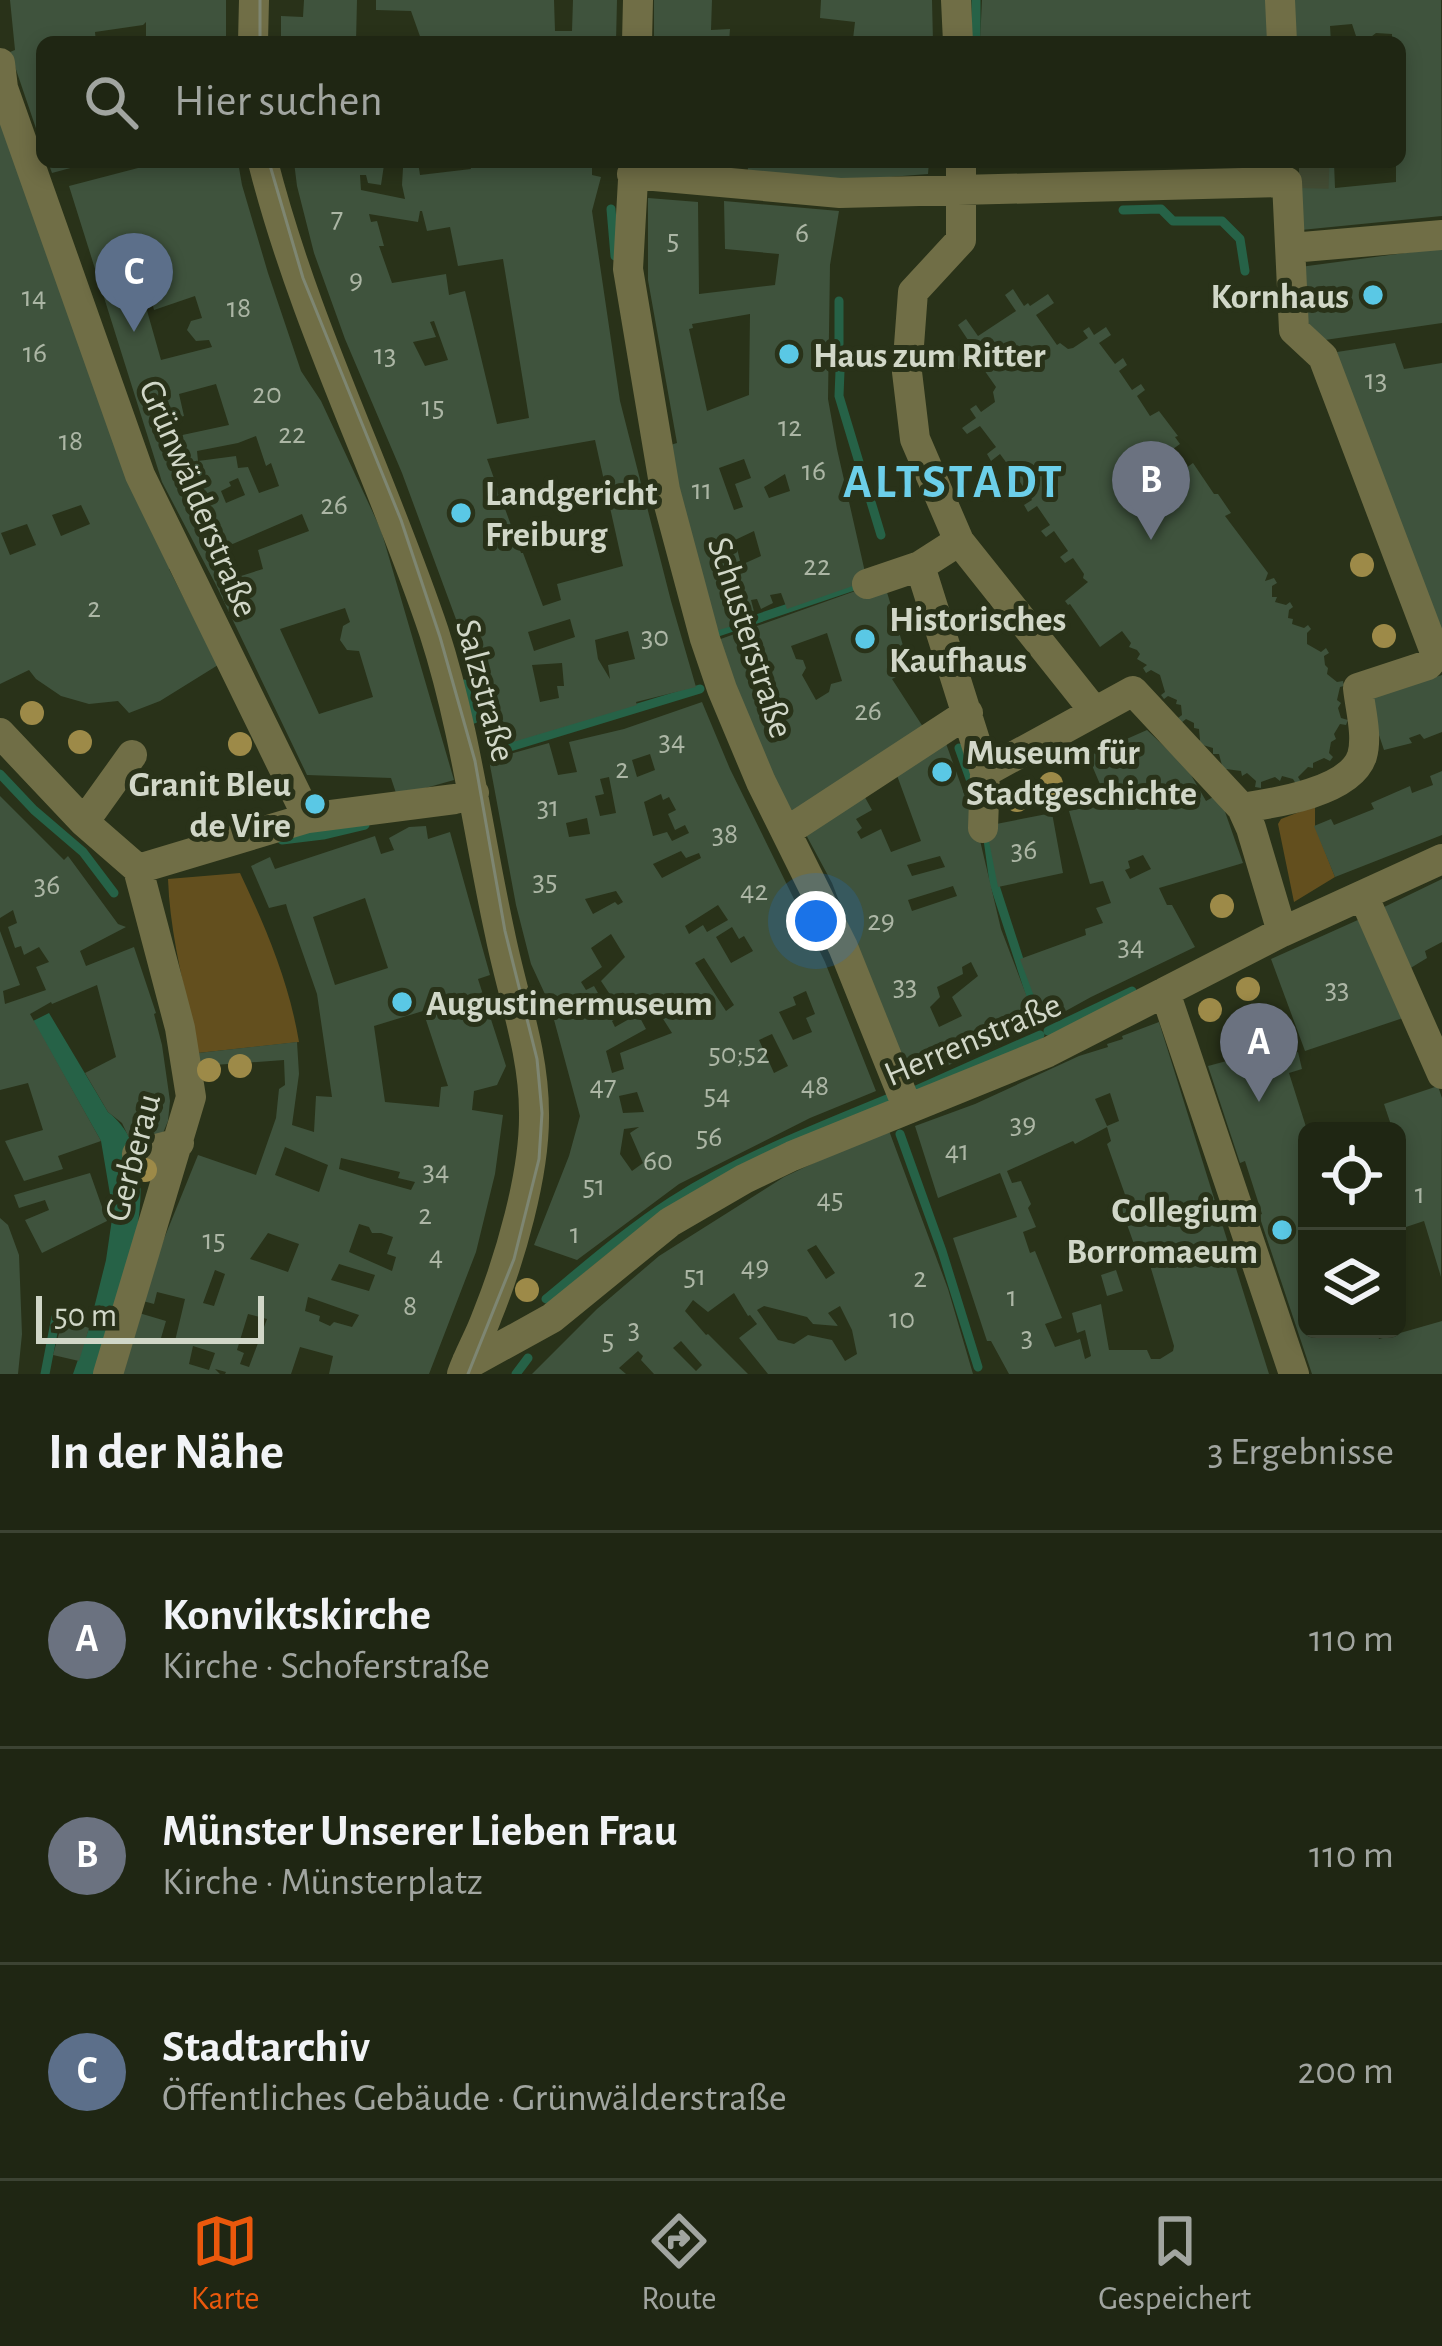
<!DOCTYPE html>
<html lang="de">
<meta charset="utf-8">
<style>
body{margin:0;font-family:"Alegreya Sans",sans-serif;background:#2c3221;color:#f1f3f6}
.controls{position:absolute;right:36px;bottom:36px;display:grid;overflow:hidden;border-radius:18px;box-shadow:0 6px 18px #0003}
.controls button{width:108px;height:108px;display:grid;place-items:center;padding:0;border:0;border-bottom:3px solid #3c4333;background:#1f2613;color:#f1f3f6;font:60px sans-serif}
.scale{position:absolute;left:36px;bottom:30px;width:228px;box-sizing:border-box;padding-left:12px;border:6px solid #d1d7c8;border-top:0;font-size:33px;line-height:42px;white-space:nowrap;color:#d1d7c8;-webkit-text-stroke:9px #293219;paint-order:stroke}
.you{position:absolute;left:816px;top:921px;width:42px;height:42px;margin:-30px;border:9px solid #fff;border-radius:50%;background:#1a73e8;box-shadow:0 0 0 18px #1a73e833}
.badge{display:grid;place-items:center;width:78px;height:78px;border-radius:50%;background:#ea580c;color:#fff;font-size:39px;font-weight:700}
.pin{position:absolute;translate:-50% -99px;filter:drop-shadow(0 3px 6px #0008)}
.pin::after{content:'';position:absolute;top:63px;width:42px;height:36px;background:inherit;clip-path:polygon(0 0,100% 0,50% 100%)}
.list{margin:0;padding:0;list-style:none}
h2{display:flex;justify-content:space-between;align-items:center;height:156px;margin:0;padding:0 48px;font-size:51px}
h2 small{font-size:39px;font-weight:400;color:#a1a5a0}
.list li{display:grid;grid-template-columns:78px 1fr auto;gap:36px;align-items:center;box-sizing:border-box;height:216px;padding:0 48px;border-top:3px solid #3c4333}
.list b{display:block;font-size:45px;white-space:nowrap}
.list p{margin:0;font-size:39px;white-space:nowrap;color:#a1a5a0}
.list em{font-size:39px;font-style:normal;color:#a1a5a0}
.icon{flex:none;width:66px;height:66px;fill:none;stroke:currentColor;stroke-width:2;stroke-linecap:round;stroke-linejoin:round}
.map{position:relative;flex:none;width:1442px;height:1374px;overflow:hidden}
.search{position:absolute;background:#1f2613;box-shadow:0 6px 18px #0003;left:36px;right:36px;top:36px;height:132px;display:flex;align-items:center;gap:30px;box-sizing:border-box;padding:0 42px;border-radius:18px;color:#a1a5a0;font-size:45px}
.sheet{height:804px;background:#1f2613}
nav{display:flex;justify-content:space-around;align-items:center;box-sizing:border-box;height:168px;border-top:3px solid #3c4333;background:#1f2613;font-size:33px;color:#a1a5a0}
nav a{display:grid;justify-items:center;gap:6px}
nav .on{color:#ea580c}
.map>svg:first-child{display:block}
</style>
<div class="map">
<svg width="1442" height="1374" viewBox="0 0 1442 1374">
<rect width="100%" height="100%" fill="#293219"/>
<path fill="#634f1e" d="M1315,806V826L1335,877L1294,902L1278,824L1281,819Z
M240,873C266,928 289,982 299,1042L198,1053C187,996 170,938 168,879Z"/>
<path fill="#266247" d="M49,1013L108,1112C179,1167 115,1305 94,1374H73L89,1328L106,1260L113,1212L101,1141L33,1021Z"/>
<g fill="none" stroke-linecap="round" stroke-linejoin="round">
<path stroke="#266247" stroke-width="9" d="M976,42V0
M1292,162V163
M611,209L615,256
M1123,210L1161,209L1173,221H1222L1240,239L1245,271
M839,344V301
M840,371L839,396L881,535
M715,633L863,583
M464,684L474,719
M959,748L973,787
M503,749L700,689
M0,774L34,810L83,852L114,893
M987,832L994,883L1034,1006
M282,840L323,835L365,825
M1048,1031L1132,991
M916,1090L1040,1035
M900,1134L942,1251L978,1367
M546,1299C587,1265 627,1230 672,1201C741,1157 817,1128 892,1097
M45,1374L56,1317
M516,1374L528,1358"/>
</g>
<path fill="#3f533d" fill-rule="evenodd" d="M10,0H226V42H146V22L143,25L95,32L96,42H42V146L10,52L15,50Z
M304,0H357L356,42H281V16L303,17Z
M376,0H554L555,31H572L573,0H617L616,42H422L411,11L376,10Z
M654,0H712L711,30L730,29L729,42H654Z
M821,0H932L933,42H904L903,38L853,39L855,22L820,18Z
M982,0H1269L1270,42H980Z
M1293,0H1441L1442,216L1301,230L1299,162H1334L1335,188L1396,182V162H1400V42H1392V34L1376,33L1367,40L1357,39L1352,24L1330,26L1331,42H1294Z
M0,108L173,567L169,569L218,665L160,701L129,713L118,701L89,704L61,696L36,679L29,670L0,684ZM81,505L90,524L61,536L52,515ZM27,524L36,545L10,555L1,533Z
M48,162H89V163L52,173Z
M161,162H238L242,185L268,273L301,371L321,401L381,530L454,780L397,796L391,778L307,775L215,583L162,482L69,186ZM195,296L202,318L191,321L187,330L196,341L209,340L212,347L161,360L146,307L153,306L154,310ZM216,384L229,425L173,437L169,420L184,416L179,394ZM256,436L266,466L271,463L279,486L259,493L248,467L238,468L236,456L198,461L197,451L238,443ZM238,478L245,495L226,503L221,491L231,486L229,482ZM302,514L309,531L258,550L263,569L241,576L228,546ZM345,608L350,622L343,626L340,640L347,650L359,651L373,697L319,714L280,629Z
M294,162H418L420,175L471,169L470,166L461,165V162H592V175L601,177L592,211L620,401L671,601L696,687L636,702L637,705L490,749L467,649L402,473L345,339L314,253L297,186ZM384,165L403,168L402,185L405,199L361,190L360,175H366L368,183L381,185ZM420,211H422L427,231L450,227L458,266L503,259L529,418L497,424L465,291L449,295L446,274L392,283L379,246H384L377,221L371,222L369,214L418,222ZM434,321L448,360L425,366L413,342L436,337L430,322ZM595,440L623,566L557,584L561,600L543,606L523,553H521L487,459ZM570,619L575,637L534,651L528,632ZM628,631L635,659L608,665L610,679L598,659L595,640ZM562,663L564,686H557L559,698L540,702L532,665Z
M749,162H929L928,174L838,181L747,174Z
M981,162H1133V166L1092,168L981,167Z
M648,198L698,202L699,294L775,285L779,254L725,249L724,201L839,211L830,265L828,399L837,449L867,581L787,609L781,593L770,595L773,603L761,609L757,599L751,600L756,619L712,632L667,446L677,443L648,280ZM750,314L749,395L707,411L689,329L693,328L692,324ZM744,459L751,478L735,484L743,507L734,510L719,468ZM785,474L790,491L769,498L764,487ZM754,531L761,556L741,565L735,540Z
M1442,248V323L1311,342L1300,267Z
M1013,289L1024,306L1028,303L1030,306L1048,294L1054,303L1036,315L1057,345L1060,343L1068,349L1073,348L1088,338L1083,331L1089,327L1094,335L1106,327L1111,335L1099,343L1115,364L1123,358L1127,365L1119,371L1132,390L1141,384L1145,390L1137,396L1150,416L1159,411L1178,436L1175,437L1180,444L1173,449L1186,468L1193,463L1214,494H1218L1231,513L1225,516L1268,573L1265,581L1274,578L1277,583L1272,586V597H1277L1275,602L1286,605L1290,602L1293,607L1289,610L1288,618L1293,619L1292,624L1304,628L1308,625L1311,629L1307,633V644L1321,652L1326,648L1329,653L1324,656L1325,665L1328,668L1327,674L1337,682L1343,681L1344,686L1340,687L1337,700L1341,703L1338,708L1341,718L1348,720L1346,725L1340,724L1334,734L1336,739L1331,742L1329,753L1333,757L1330,761L1324,758L1313,763V768L1308,767L1298,777L1301,782L1296,784L1293,779L1282,776L1280,781L1275,777L1261,782V788L1255,787L1256,781L1247,773L1242,776L1241,771L1226,769L1224,773L1219,754H1213V748L1196,743L1200,740L1199,729L1194,728V723L1186,719L1181,723L1178,718L1182,715L1181,705L1176,704L1177,700L1168,696L1164,699L1161,695L1165,692L1160,675L1151,670L1146,673L1143,668L1147,665L1137,659L1140,654L1137,650L1129,647L1131,643L1122,631L1100,647L1070,604L1068,605L1065,601L1088,582L1083,578L1084,574L1073,558L1065,563L1060,557L1068,551L1054,531L1046,537L1041,531L1050,525L1037,506L1028,512L1024,505L1032,500L1018,479L1009,486L1005,479L1014,473L1000,454L991,461L987,454L996,447L980,426L967,434L962,428L976,418L970,409L976,405L981,412L995,402L993,392L996,387L975,357L958,369L952,360L969,349L966,345L970,343L958,325L966,319L978,336L1016,311L1005,295Z
M1395,343L1404,369L1442,363V632L1351,403L1337,352Z
M875,584L886,589L908,662L915,665L917,670L914,675L904,673L892,679L925,730L795,816L752,741L715,641ZM827,633L842,681L831,684L829,692L816,700L802,675L806,668L803,660L796,659L791,646Z
M1442,675V732L1424,739L1420,734L1409,738L1412,743L1384,750L1367,699Z
M702,702L730,769L825,962L876,1091L810,1118L679,1184L577,1260L534,1245L569,1156L580,1116L550,1005L531,964L516,905L489,760L549,743L558,775L577,772L569,742L624,729ZM650,754L655,770L637,777L632,760ZM609,777L616,813L600,816L595,796L604,794L600,779ZM661,794L663,800L669,797L676,810L668,814L675,830L685,825L689,833L672,841L667,832L653,836L644,802ZM587,818L590,834L569,837L566,823ZM681,851L686,858L699,853L701,858L662,878L653,864ZM616,891L623,902L618,905L615,902L593,914L585,899ZM718,905L728,920L707,932L703,925L689,934L685,926ZM732,927L739,939L744,936L753,951L731,963L716,937ZM611,934L625,957L601,981L611,996L595,1004L591,997L598,993L594,986L586,990L581,982L602,967L591,948ZM704,958L734,1005L726,1011L695,963ZM806,991L815,1014L806,1018L812,1032L793,1040L779,1012L796,1005L793,997ZM652,997L653,1003L672,1033L620,1053L624,1069L612,1073L606,1051L646,1029L638,1014L615,1027L612,1021ZM772,1034L788,1066L774,1073L759,1040ZM637,1092L644,1112L623,1113L619,1096ZM639,1127L630,1133L643,1163L632,1171L620,1154L624,1129Z
M1147,730L1187,768L1206,801L1215,796L1223,806L1243,863L1159,888L1167,905H1172L1195,947L1091,997L1044,1023L1020,959L1086,935L1085,929L1103,923L1096,908L1111,903L1103,881L1090,884L1069,811L1108,803L1088,756ZM1143,855L1151,869L1130,879L1125,870L1130,868L1128,861Z
M944,738L978,832L1001,929L1038,1026L910,1082L832,883L804,831L862,792L872,810L856,819L862,828L857,832L861,839L881,829L891,852L921,841L895,770ZM940,856L945,867L912,876L907,865ZM953,886L957,896L912,911L908,900ZM971,962L978,976L952,997L962,1016L939,1027L930,1007L940,997L937,987L963,974L962,967Z
M1442,771V835L1335,877L1314,826L1331,819L1334,825L1374,809L1371,803L1410,786L1412,793L1433,785L1430,776Z
M0,796L64,860L68,856L118,924L126,927L80,951L86,966L134,947L156,1013L154,1014L162,1045L170,1101L168,1121L163,1133L131,1142L122,1123L108,1112L85,1073L116,1057L97,985L52,1004L51,1002L30,1014L101,1141L58,1156L63,1169L24,1181L5,1141L43,1130L28,1083L0,1090V931L20,985L3,991L5,1004L46,990L36,967L49,962L39,947L24,955L21,946L15,948L8,927L17,923L13,910L0,918Z
M1052,813L1063,873L998,887L986,826Z
M426,826L428,839L450,832L490,975L478,979L506,1066L497,1085L474,1091L472,1110L503,1115L495,1174L476,1252L429,1374H329L333,1356L300,1347L291,1374H225L226,1372L215,1369L220,1374H120L139,1313L166,1321L161,1338L175,1341L185,1299L157,1292L154,1304L143,1301L159,1251L198,1155L256,1175L276,1118L279,1089L285,1085L284,1060L200,1066L198,1053L297,1042L299,1074L292,1125L314,1132L316,1096L332,1097L317,994L288,911L286,904L269,908L251,866L270,857L275,869L375,836L381,854L394,850L389,838L409,827ZM365,898L388,968L335,985L313,917ZM423,1011L448,1086L441,1087L439,1107L385,1102L374,1026ZM285,1147L328,1165L319,1192L275,1175ZM341,1158L400,1172L398,1178L415,1182L411,1190L368,1178L339,1169ZM359,1224L369,1227L372,1233H381L393,1237L387,1254L396,1257L392,1271L349,1252ZM268,1233L299,1244L288,1272L250,1259ZM339,1264L375,1275L369,1291L331,1280ZM215,1270L225,1274L214,1306L203,1303ZM308,1297L359,1315L352,1327L334,1322L330,1326L319,1321L320,1316L305,1311ZM248,1314L267,1319L249,1367L240,1364L244,1353L237,1350ZM193,1346L215,1353L209,1370L189,1364Z
M1442,879V942L1425,951L1427,958L1409,969L1382,908Z
M1360,919L1406,1017L1305,1051L1271,959Z
M1159,1022L1269,1374H1009L991,1341H987L953,1238L1017,1217L1000,1173L938,1198L915,1126L975,1104L1079,1056L1108,1047L1107,1044L1123,1039L1122,1036ZM1110,1093L1119,1121L1107,1126L1095,1099ZM1107,1127L1111,1141L1107,1144L1128,1203L1120,1205L1139,1258L1147,1255L1174,1346L1173,1351L1160,1359H1151L1147,1350H1109L1101,1304L1072,1313L1077,1333L1085,1330L1091,1356L1085,1359L1080,1339L1055,1347L1045,1324L1062,1318L1035,1251L1030,1253L1023,1232L1036,1227L1028,1208L1031,1204L1021,1181L1012,1183L1007,1171L1073,1141L1075,1144Z
M1270,1046L1274,1060L1298,1052L1302,1069L1289,1073L1307,1130V1329H1375L1379,1339L1442,1321V1374H1312L1259,1215L1262,1214L1245,1161L1240,1163L1208,1066L1249,1055L1247,1052Z
M1438,1086L1442,1098L1441,1277L1424,1221L1397,1230V1165L1403,1163L1397,1144V1131H1393L1384,1104Z
M888,1128L948,1289L973,1374H768L739,1338L757,1324L750,1315L748,1316L734,1293L708,1312L693,1300L685,1311L706,1335L708,1334L748,1374H654L641,1360L643,1356L638,1351L619,1368L626,1374H532L597,1309L659,1256L784,1177ZM816,1245L835,1273L826,1279L807,1250ZM764,1306L807,1317L813,1324L838,1326L828,1313L840,1306L852,1330L857,1354L845,1361L832,1340L808,1335L794,1344L778,1340L757,1310ZM681,1341L702,1365L696,1371L673,1348Z
M90,1173L107,1221L42,1253L25,1220L49,1210L45,1200L19,1208L14,1195Z
M0,1218L8,1225L19,1255L22,1334L18,1374H0Z
M1116,1270L1123,1291L1107,1296L1101,1275Z
M63,1319L89,1328L79,1361L53,1355Z"/>
<g fill="none" stroke-linecap="round" stroke-linejoin="round">
<path stroke="#424b33" stroke-width="30" stroke-dasharray="30 15" stroke-linecap="butt" d="M1299,173L1334,174"/>
<path stroke="#706e46" stroke-width="30" d="M956,0L958,42
M1280,0L1282,42
M253,42L254,0
M637,42L638,0
M0,63L3,88L140,475L308,818
M263,162C304,324 381,474 434,632C466,731 478,834 500,934C512,994 534,1051 534,1113C535,1174 510,1259 487,1316C480,1336 469,1354 462,1374
M634,162L628,269L665,490L705,639L722,689L761,782L843,947L908,1109
M961,162V240L913,292L907,372L915,439L959,541L1095,712
M632,174L840,193L1287,182L1294,330L1323,357L1436,655
M1291,248L1442,235
M920,566L985,772
M867,584L920,566L959,541
M0,733L84,822L138,869L180,1028L191,1097L108,1374
M1242,808C1275,803 1350,792 1362,756C1368,736 1360,708 1358,688L1428,665L1436,655
M84,822L132,755
M983,828L985,772L1133,691L1242,808L1251,828L1282,932
M786,832L968,713
M138,869L308,818L455,799L474,793
M1363,895L1442,1074
M1165,992L1294,1374
M137,1154L179,1143
M467,1361H474L552,1318L670,1222L744,1179L792,1156L1048,1052L1282,932L1442,859"/>
<path stroke="#7e8672" stroke-width="3" d="M260,42V0
M269,162L303,278L401,520L440,637L475,761L505,931L537,1059L542,1113L539,1159L514,1259L468,1374"/>
</g>
<g fill="#9d8a48">
<circle cx="1362" cy="565" r="12"/>
<circle cx="1384" cy="636" r="12"/>
<circle cx="32" cy="713" r="12"/>
<circle cx="80" cy="742" r="12"/>
<circle cx="240" cy="744" r="12"/>
<circle cx="1051" cy="784" r="12"/>
<circle cx="1017" cy="800" r="12"/>
<circle cx="1222" cy="906" r="12"/>
<circle cx="1248" cy="989" r="12"/>
<circle cx="1210" cy="1010" r="12"/>
<circle cx="240" cy="1066" r="12"/>
<circle cx="209" cy="1070" r="12"/>
<circle cx="145" cy="1170" r="12"/>
<circle cx="527" cy="1290" r="12"/>
</g>
<g fill="#5ac8e5" stroke="#293219" stroke-width="4.5">
<circle cx="1373" cy="295" r="12"/>
<circle cx="789" cy="354" r="12"/>
<circle cx="461" cy="513" r="12"/>
<circle cx="865" cy="639" r="12"/>
<circle cx="942" cy="772" r="12"/>
<circle cx="315" cy="804" r="12"/>
<circle cx="402" cy="1002" r="12"/>
<circle cx="1282" cy="1230" r="12"/>
</g>
<g text-anchor="middle" stroke-width="10" stroke-linejoin="round" paint-order="stroke">
<g font-size="30" fill="#acb6a5">
<text x="337" y="227">7</text>
<text x="802" y="242">6</text>
<text x="673" y="249">5</text>
<text x="356" y="289">9</text>
<text x="34" y="306">14</text>
<text x="239" y="317">18</text>
<text x="35" y="362">16</text>
<text x="385" y="364">13</text>
<text x="1376" y="389">13</text>
<text x="267" y="403">20</text>
<text x="433" y="416">15</text>
<text x="790" y="436">12</text>
<text x="292" y="443">22</text>
<text x="71" y="450">18</text>
<text x="814" y="480">16</text>
<text x="702" y="499">11</text>
<text x="334" y="514">26</text>
<text x="817" y="575">22</text>
<text x="94" y="617">2</text>
<text x="655" y="646">30</text>
<text x="868" y="720">26</text>
<text x="672" y="750">34</text>
<text x="622" y="778">2</text>
<text x="548" y="816">31</text>
<text x="725" y="843">38</text>
<text x="1024" y="859">36</text>
<text x="545" y="890">35</text>
<text x="47" y="894">36</text>
<text x="754" y="900">42</text>
<text x="881" y="930">29</text>
<text x="1131" y="955">34</text>
<text x="905" y="995">33</text>
<text x="1337" y="998">33</text>
<text x="739" y="1063">50;52</text>
<text x="603" y="1095">47</text>
<text x="815" y="1095">48</text>
<text x="717" y="1104">54</text>
<text x="1023" y="1133">39</text>
<text x="709" y="1146">56</text>
<text x="957" y="1160">41</text>
<text x="658" y="1170">60</text>
<text x="436" y="1180">34</text>
<text x="594" y="1195">51</text>
<text x="1420" y="1203">1</text>
<text x="830" y="1208">45</text>
<text x="425" y="1224">2</text>
<text x="575" y="1243">1</text>
<text x="214" y="1249">15</text>
<text x="436" y="1265">4</text>
<text x="755" y="1276">49</text>
<text x="695" y="1285">51</text>
<text x="920" y="1287">2</text>
<text x="1012" y="1306">1</text>
<text x="410" y="1315">8</text>
<text x="902" y="1328">10</text>
<text x="634" y="1338">3</text>
<text x="1027" y="1346">3</text>
<text x="608" y="1349">5</text>
</g>
<g font-size="36" font-weight="bold" fill="#d1d7c8" stroke="#293219" text-anchor="start">
<text x="1349" y="308" text-anchor="end">Kornhaus</text>
<text x="813" y="367">Haus zum Ritter</text>
<text x="485" y="505">Landgericht<tspan x="485" dy="41">Freiburg</tspan></text>
<text x="889" y="631">Historisches<tspan x="889" dy="41">Kaufhaus</tspan></text>
<text x="966" y="764">Museum für<tspan x="966" dy="41">Stadtgeschichte</tspan></text>
<text x="291" y="796" text-anchor="end">Granit Bleu<tspan x="291" dy="41">de Vire</tspan></text>
<text x="426" y="1015">Augustinermuseum</text>
<text x="1258" y="1222" text-anchor="end">Collegium<tspan x="1258" dy="41">Borromaeum</tspan></text>
</g>
<g font-size="36" fill="#d1d7c8" stroke="#293219">
<text transform="translate(200 498) rotate(67)" y="13">Grünwälderstraße</text>
<text transform="translate(752 637) rotate(72)" y="13">Schusterstraße</text>
<text transform="translate(487 690) rotate(75)" y="13">Salzstraße</text>
<text transform="translate(972 1038) rotate(-23)" y="13">Herrenstraße</text>
<text transform="translate(131 1157) rotate(-75)" y="13">Gerberau</text>
</g>
<g font-size="48" font-weight="bold" letter-spacing="3" fill="#6ccfea" stroke="#293219">
<text x="954" y="497">ALTSTADT</text>
</g>
</g>
</svg>
<div class="controls">
<button><svg class="icon" aria-label="locate" viewBox="0 0 24 24"><circle cx="12" cy="12" r="6"/><path d="M12 2v4M12 18v4M2 12h4M18 12h4"/></svg></button>
<button><svg class="icon" aria-label="layers" viewBox="0 0 24 24"><path d="M12 4l9 5-9 5-9-5zM3 14l9 5 9-5"/></svg></button>
</div>
<div class="scale">50 m</div>
<div class="you"></div>
<div class="pin badge" style="left:1259px;top:1102px;background:#6b7280">A</div>
<div class="pin badge" style="left:1151px;top:540px;background:#6b7280">B</div>
<div class="pin badge" style="left:134px;top:332px;background:#5c6f8a">C</div>
<div class="search"><svg class="icon" aria-label="search" viewBox="0 0 24 24"><circle cx="10" cy="10" r="6"/><path d="M15 15l6 6"/></svg>Hier suchen</div>
</div>
<section class="sheet">
<h2>In der Nähe<small>3 Ergebnisse</small></h2>
<ul class="list">
<li><span class="badge" style="background:#6b7280">A</span><div><b>Konviktskirche</b><p>Kirche · Schoferstraße</p></div><em>110 m</em></li>
<li><span class="badge" style="background:#6b7280">B</span><div><b>Münster Unserer Lieben Frau</b><p>Kirche · Münsterplatz</p></div><em>110 m</em></li>
<li><span class="badge" style="background:#5c6f8a">C</span><div><b>Stadtarchiv</b><p>Öffentliches Gebäude · Grünwälderstraße</p></div><em>200 m</em></li>
</ul>
</section>
<nav>
<a class="on"><svg class="icon" aria-label="map" viewBox="0 0 24 24"><path d="M3 6l6-2 6 2 6-2v14l-6 2-6-2-6 2zM9 4v14M15 6v14"/></svg>Karte</a>
<a><svg class="icon" aria-label="directions" viewBox="0 0 24 24"><path d="M12 3l9 9-9 9-9-9zM9 14v-3h6M13 9l2 2-2 2"/></svg>Route</a>
<a><svg class="icon" aria-label="saved" viewBox="0 0 24 24"><path d="M7 4h10v16l-5-4-5 4z"/></svg>Gespeichert</a>
</nav>
